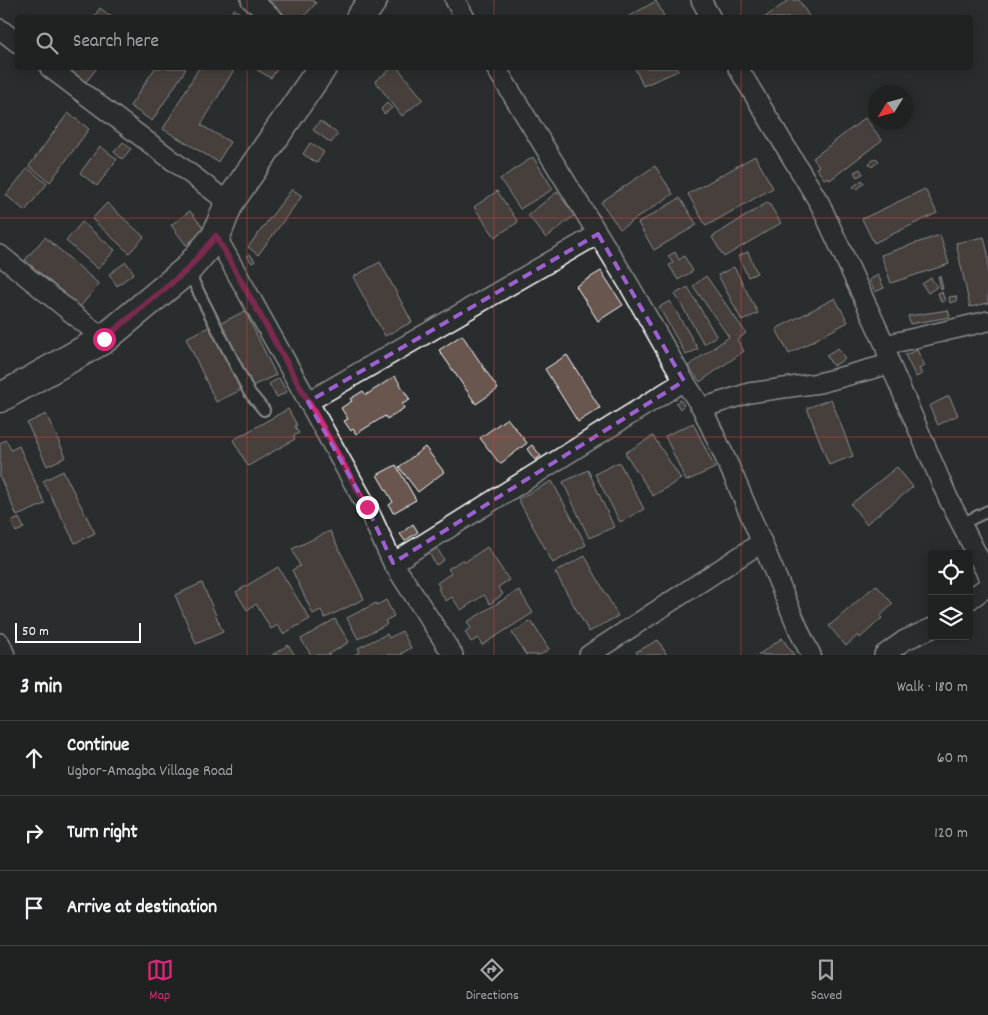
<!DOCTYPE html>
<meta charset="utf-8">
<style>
body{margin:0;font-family:Dekko,sans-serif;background:#282a2a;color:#f1f3f6}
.controls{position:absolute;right:15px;bottom:15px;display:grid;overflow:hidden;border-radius:5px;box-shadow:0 2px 12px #0003}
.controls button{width:45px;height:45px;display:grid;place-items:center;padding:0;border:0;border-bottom:1px solid #3d3f40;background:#202222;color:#f1f3f6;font:25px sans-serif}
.compass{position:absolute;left:868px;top:85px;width:45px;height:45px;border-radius:50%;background:#202222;box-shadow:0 2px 12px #0003;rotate:233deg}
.scale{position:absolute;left:15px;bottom:12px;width:126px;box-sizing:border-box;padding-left:5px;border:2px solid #fff;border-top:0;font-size:14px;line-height:18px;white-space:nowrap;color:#fff;-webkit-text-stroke:4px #2a2d2e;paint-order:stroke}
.stop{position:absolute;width:15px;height:15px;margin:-11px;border:4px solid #db2777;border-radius:50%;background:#fff}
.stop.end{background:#db2777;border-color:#fff;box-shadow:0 1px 5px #0008}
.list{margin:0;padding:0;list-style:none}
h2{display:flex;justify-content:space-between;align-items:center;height:65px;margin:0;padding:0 20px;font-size:21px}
h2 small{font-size:16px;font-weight:400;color:#a2a4a5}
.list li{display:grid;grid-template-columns:32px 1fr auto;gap:15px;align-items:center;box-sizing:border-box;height:75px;padding:0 20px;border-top:1px solid #3d3f40}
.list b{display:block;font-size:19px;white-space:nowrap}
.list p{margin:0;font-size:16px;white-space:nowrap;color:#a2a4a5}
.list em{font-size:16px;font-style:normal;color:#a2a4a5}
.icon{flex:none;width:28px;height:28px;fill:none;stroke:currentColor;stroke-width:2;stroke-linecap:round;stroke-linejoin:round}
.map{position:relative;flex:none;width:988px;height:655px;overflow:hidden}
.search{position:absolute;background:#202222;box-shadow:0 2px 12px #0003;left:15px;right:15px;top:15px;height:55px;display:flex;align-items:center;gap:12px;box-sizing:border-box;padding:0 18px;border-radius:5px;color:#a2a4a5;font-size:19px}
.sheet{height:290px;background:#202222}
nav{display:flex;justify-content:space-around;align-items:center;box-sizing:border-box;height:70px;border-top:1px solid #3d3f40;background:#202222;font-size:14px;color:#a2a4a5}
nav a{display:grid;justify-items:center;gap:2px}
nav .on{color:#db2777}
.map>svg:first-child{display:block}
</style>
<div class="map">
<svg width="988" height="655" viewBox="0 0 988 655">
<rect width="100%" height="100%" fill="#2a2d2e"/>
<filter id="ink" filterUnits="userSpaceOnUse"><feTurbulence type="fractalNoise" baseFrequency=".02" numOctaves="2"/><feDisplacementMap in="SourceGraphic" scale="10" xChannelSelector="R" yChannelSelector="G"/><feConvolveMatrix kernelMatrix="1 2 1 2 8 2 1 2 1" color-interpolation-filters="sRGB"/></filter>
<g filter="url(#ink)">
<path fill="#685750" stroke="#fff" d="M268,0H312L316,3L303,18H288Z
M789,0H799L810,18H764Z
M656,1L665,18H626Z
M100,8L113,18H93Z
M234,9L247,18H229Z
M64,68H97L85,83Z
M155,68H183L186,69L152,121L130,106Z
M199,68H235L201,125L230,142L218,162L163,129Z
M254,68H278L271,78Z
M392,68H398L423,99L402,116L375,81Z
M635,68H677L678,71L643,86Z
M387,103L392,108L384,114L381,109Z
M68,113L89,129L50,182L29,166Z
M865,118L882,140L830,180L828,177L824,179L816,168L819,166L813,158Z
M320,121L338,134L331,143L313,130Z
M123,142L131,149L122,159L114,152Z
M310,143L324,152L317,163L303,154Z
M100,146L117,159L97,186L80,173Z
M755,156L773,188L706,226L688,194Z
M533,157L553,189L520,209L500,179Z
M876,158L879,161L872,167L869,163Z
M655,166L673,194L620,229L601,202Z
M28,168L47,184L25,211L6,195Z
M860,169L863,174L857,177L854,172Z
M862,180L864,183L856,190L853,187Z
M292,189L302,196L258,255L248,247Z
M925,189L937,213L874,243L862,219Z
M497,191L518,222L495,237L474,207Z
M557,192L575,215L546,238L528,215Z
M680,198L697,225L654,250L638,223Z
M768,202L781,223L724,257L712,237Z
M107,203L144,237L129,253L92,219Z
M190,211L205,230L186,245L171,225Z
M82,222L115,250L98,269L66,241Z
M940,235L949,264L891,283L881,255Z
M45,237L99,284L80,307L25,260Z
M984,237L988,254V303L970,307L956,243Z
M675,252L679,260L684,256L693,271L678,280L669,265L673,263L668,256Z
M748,252L757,273L748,277L738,256Z
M250,254L255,261L252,263L247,256Z
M126,262L134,273L117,286L109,274Z
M380,262L412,322L385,336L353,277Z
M734,267L758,313L742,321L718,275Z
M601,271L623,305L598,321L576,286Z
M878,275L884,288L875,292L869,280Z
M706,276L746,333L737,340L744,351L700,382L688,366L729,337L693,286Z
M938,276H940L943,289H941Z
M931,278L937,287L928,293L922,284Z
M688,287L716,336L704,344L675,294Z
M942,292L945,301L941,302L938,293Z
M956,296L957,301L950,303L949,297Z
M835,298L848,322L789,354L776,329Z
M670,301L698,349L686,355L659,307Z
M948,310L950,317L910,324L908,316Z
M245,311L276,375L252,386L221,323Z
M211,326L241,390L216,402L186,338Z
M462,335L498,389L476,404L439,350Z
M838,348L845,359L833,366L826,355Z
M917,350L925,366L919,369L922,374L916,377L905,355Z
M567,355L600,408L578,422L545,369Z
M395,376L410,400L402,404L404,408L387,419L385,416L356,434L353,429L351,431L344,421L348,419L341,408L352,401L350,399L363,391L366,395Z
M279,378L287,392L277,397L269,384Z
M949,396L958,415L938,425L929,406Z
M831,399L853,456L829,465L807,408Z
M680,400L684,405L680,409L676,403Z
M288,409L297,425L295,426L299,433L293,436L295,439L248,466L233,440Z
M46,414L66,457L47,466L27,423Z
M507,418L527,443L500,464L480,438Z
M693,423L715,468L686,481L665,436Z
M653,436L681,479L653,496L625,453Z
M6,440L11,450L19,446L45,504L17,516L0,477V443Z
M532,445L541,456L535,460L527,449Z
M425,447L444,472L418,492L399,467Z
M619,462L644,509L620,522L595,474Z
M396,465L416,500L393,513L389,505L393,502L377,475Z
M897,467L913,487L866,524L851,504Z
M588,470L614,527L589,538L563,482Z
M63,471L95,533L75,543L43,481Z
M552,481L586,545L553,563L518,499Z
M19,518L24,528L16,532L11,522Z
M413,524L418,532L405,541L400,534Z
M330,531L364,599L325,618L321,610L313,614L292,570L300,566L292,549Z
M487,547L509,580L498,587L503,594L490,604L484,595L461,610L452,597L446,601L438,589L440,588L437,583L451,573L448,569L463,559L465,562Z
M437,548L444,560L436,565L429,553Z
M585,556L618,616L589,632L555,572Z
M278,567L310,619L283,634L278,625L271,629L256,604L247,610L236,592Z
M202,583L223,632L196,644L175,595Z
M876,585L893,604L880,616L882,618L860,638L858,635L846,646L829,626Z
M519,590L533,613L482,645L478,638L471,642L465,632L471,628L467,622Z
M386,600L394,616L385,621L387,624L358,639L347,618L376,603L377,605Z
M335,619L349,642L328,655H311L301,639Z
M531,621L549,649L540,655H526L512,633Z
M402,631L411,648L402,653L403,655H354L360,652L358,648L387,634L389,638Z
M782,638L794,655H758Z
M658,640L667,655H638L636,652Z
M288,645L295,655H272Z"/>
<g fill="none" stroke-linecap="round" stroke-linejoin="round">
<defs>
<path id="lane" d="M188,271L249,392L264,410
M961,524L988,511"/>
<path id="street" d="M251,0L273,18
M455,0L465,18
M701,0L711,18
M0,29L18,43
M50,68L229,203
M496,68L628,283L684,381L702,408L734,477L801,635L811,655
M738,68L820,204L885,345L988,321
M216,236L367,507L393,563L453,655
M0,255L104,339
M885,345L890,364L948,498L988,576
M308,402L598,234
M702,408L749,393L819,383L890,364
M393,563L684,381
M969,600L988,586
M0,643L5,655
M589,655L762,542
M884,655L905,640L932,628"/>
<path id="secondary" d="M360,18L373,0
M0,398L104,339L187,270L216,236L229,203L322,68"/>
</defs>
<use href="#lane" stroke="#fff" stroke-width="14"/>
<use href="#street" stroke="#fff" stroke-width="22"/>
<use href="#secondary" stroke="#fff" stroke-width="31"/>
<use href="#lane" stroke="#2a2d2e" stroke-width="10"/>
<use href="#street" stroke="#2a2d2e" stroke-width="19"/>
<use href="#secondary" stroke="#2a2d2e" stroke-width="28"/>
</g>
</g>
<g fill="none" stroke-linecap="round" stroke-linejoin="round" filter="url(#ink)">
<path stroke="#db2777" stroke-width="6" d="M104,339L187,270L216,236L367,507"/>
</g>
<path d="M0 0H988V655H0ZM598,234L684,381L393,563L367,507L308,402Z" fill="#2a2d2e" fill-opacity=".55" fill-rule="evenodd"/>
<path fill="none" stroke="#9c61cf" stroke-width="4" stroke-dasharray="10 6" stroke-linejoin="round" d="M598,234L684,381L393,563L367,507L308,402Z"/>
<path fill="none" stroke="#da3e3e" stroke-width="1" stroke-opacity="0.55" d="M247,0V18M494,0V18M741,0V18M247,68V655M494,68V655M741,68V655M0,218H988M0,437H988"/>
</svg>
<div class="controls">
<button><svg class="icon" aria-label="locate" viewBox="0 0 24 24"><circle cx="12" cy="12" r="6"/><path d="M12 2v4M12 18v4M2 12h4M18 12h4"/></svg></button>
<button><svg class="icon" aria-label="layers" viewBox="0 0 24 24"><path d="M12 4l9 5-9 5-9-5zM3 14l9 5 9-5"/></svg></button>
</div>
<svg class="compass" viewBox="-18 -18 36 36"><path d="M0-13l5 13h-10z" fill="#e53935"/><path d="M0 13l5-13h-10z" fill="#a2a4a5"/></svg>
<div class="scale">50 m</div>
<div class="stop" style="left:104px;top:339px"></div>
<div class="stop end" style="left:367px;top:507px"></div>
<div class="search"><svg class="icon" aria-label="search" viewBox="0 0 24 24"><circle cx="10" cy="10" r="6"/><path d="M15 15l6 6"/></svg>Search here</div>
</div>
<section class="sheet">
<h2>3 min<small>Walk · 180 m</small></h2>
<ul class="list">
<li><svg class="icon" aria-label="ahead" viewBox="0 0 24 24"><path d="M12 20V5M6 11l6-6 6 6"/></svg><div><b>Continue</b><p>Ugbor-Amagba Village Road</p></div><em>60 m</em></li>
<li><svg class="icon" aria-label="right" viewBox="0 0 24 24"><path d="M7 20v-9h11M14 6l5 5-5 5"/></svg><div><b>Turn right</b></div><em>120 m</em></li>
<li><svg class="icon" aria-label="arrive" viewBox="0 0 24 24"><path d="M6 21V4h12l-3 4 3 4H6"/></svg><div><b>Arrive at destination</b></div></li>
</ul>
</section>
<nav>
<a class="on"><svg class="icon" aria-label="map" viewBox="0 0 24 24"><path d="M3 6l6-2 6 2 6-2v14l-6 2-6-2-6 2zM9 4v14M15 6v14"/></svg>Map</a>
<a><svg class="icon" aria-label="directions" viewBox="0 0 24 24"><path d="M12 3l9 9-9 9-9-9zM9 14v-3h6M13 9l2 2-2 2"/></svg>Directions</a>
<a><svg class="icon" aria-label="saved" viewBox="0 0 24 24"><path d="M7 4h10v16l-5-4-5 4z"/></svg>Saved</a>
</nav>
